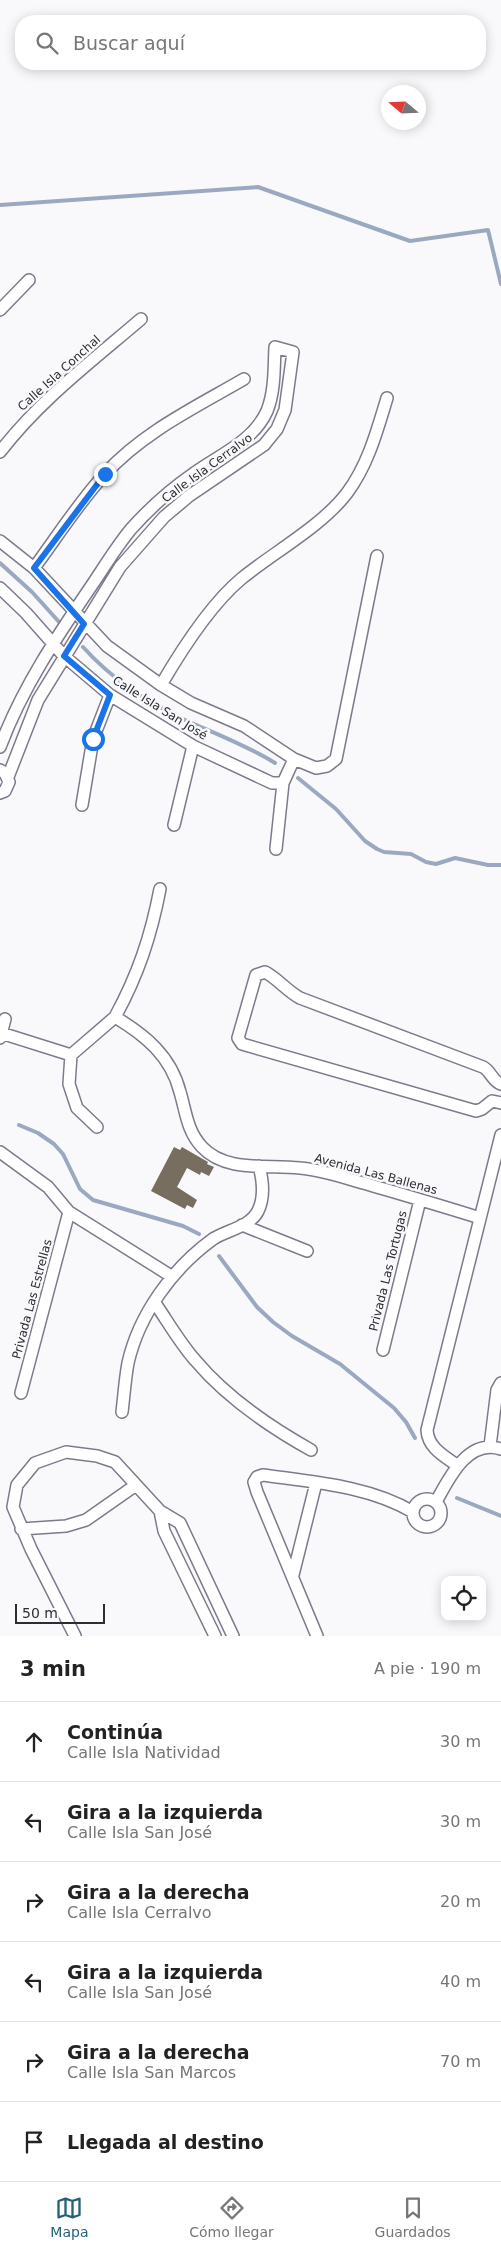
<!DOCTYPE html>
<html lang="es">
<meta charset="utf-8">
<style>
body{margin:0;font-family:"DejaVu Sans",sans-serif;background:#f6f6f6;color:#222}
.controls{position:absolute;right:15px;bottom:15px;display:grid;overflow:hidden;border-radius:10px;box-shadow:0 2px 12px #0003}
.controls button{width:45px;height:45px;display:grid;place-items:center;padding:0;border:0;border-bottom:1px solid #e0e0e0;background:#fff;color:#222;font:25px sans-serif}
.compass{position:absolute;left:381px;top:85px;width:45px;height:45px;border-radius:50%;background:#fff;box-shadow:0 2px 12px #0003;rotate:289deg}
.scale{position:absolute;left:15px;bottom:12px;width:90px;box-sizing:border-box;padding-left:5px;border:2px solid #2d2c32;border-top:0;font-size:14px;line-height:18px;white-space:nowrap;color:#2d2c32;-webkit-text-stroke:4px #f9f9fc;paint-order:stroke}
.stop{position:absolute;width:15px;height:15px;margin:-11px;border:4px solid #1a73e8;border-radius:50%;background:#fff}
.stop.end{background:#1a73e8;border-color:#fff;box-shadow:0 1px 5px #0008}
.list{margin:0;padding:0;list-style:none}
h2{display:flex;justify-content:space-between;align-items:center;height:65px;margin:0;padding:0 20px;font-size:21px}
h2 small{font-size:16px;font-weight:400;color:#767676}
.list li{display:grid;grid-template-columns:32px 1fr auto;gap:15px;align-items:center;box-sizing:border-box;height:80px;padding:0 20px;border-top:1px solid #e0e0e0}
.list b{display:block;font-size:19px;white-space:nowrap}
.list p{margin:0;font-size:16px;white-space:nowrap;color:#767676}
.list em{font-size:16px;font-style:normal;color:#767676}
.icon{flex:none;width:28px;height:28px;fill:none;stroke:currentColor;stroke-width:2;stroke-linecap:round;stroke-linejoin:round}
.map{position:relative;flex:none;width:501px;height:1636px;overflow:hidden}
.search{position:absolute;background:#fff;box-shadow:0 2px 12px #0003;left:15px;right:15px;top:15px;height:55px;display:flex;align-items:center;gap:12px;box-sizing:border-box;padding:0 18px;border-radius:20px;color:#767676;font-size:19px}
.sheet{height:545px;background:#fff}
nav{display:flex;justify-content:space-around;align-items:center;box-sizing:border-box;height:70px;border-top:1px solid #e0e0e0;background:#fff;font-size:14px;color:#767676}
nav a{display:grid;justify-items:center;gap:2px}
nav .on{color:#26617a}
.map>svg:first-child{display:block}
</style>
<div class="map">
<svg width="501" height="1636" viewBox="0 0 501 1636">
<rect width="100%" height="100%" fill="#f9f9fc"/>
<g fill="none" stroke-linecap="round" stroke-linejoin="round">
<path stroke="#9aa9c0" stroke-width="4" d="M0,205L258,187L410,241L488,230L501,284
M0,563L32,592L60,623
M83,647C111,678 148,703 185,720C216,734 246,745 275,763
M298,778L336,809L365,841L377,849L384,852L411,854L426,862L436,864L455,858L488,865H501
M19,1125L38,1133L54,1144L63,1154L80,1189L93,1200L183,1226L199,1234
M219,1256L257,1307L273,1322L292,1336L340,1364L394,1408L406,1422L415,1438
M457,1498L501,1516"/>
</g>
<path fill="#786e60" d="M174,1147L180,1150L182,1147L208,1162L207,1164L214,1167L209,1176L201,1172L200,1175L187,1168L177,1187L197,1200L193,1208L187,1205L185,1209L151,1191Z"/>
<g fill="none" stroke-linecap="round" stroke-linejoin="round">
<defs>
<path id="minor" d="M0,310L29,280
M0,452C40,400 92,361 141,319
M0,541L34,568L107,646L161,685L191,703L244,726L294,759L316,768L327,766L336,759L377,556
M34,568C57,537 79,502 105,474C143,432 196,407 244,379
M0,588L26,613L64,656L110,695L193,746L272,783H283L294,759
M161,685C182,649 210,605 241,579C274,552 322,526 347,493C368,465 377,431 387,398
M0,747C23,686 58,635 94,582C106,564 117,546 131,529C149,509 171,489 193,474C219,455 253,442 267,411C275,391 274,368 275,347L293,352L285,410L277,429L264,445L189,496L164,517L120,567L38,700L8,777
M0,770L5,773L9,782L5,791L0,793
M82,805L93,739L110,695
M174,825L193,746
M276,849L283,783
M115,1017C138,975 151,936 160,889
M1,1033L71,1055L115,1017C145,1035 171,1056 180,1092C186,1112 187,1131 202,1147C226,1173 269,1164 300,1168C323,1170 345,1178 367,1184C404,1195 442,1206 480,1218
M0,1038L5,1019
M71,1055L69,1084L77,1108L97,1127
M501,1084C492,1081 491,1071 483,1067L300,998C287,991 277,978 265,972L256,975L238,1038L242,1044L476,1111L482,1109L492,1101L501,1103
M0,1152L48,1187L69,1212L171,1276
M242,1225L307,1251
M155,1303C168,1322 180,1343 195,1360C227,1398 268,1426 311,1450
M383,1350L420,1200
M21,1393L69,1212
M122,1412C124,1396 125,1379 128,1363C139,1314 173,1268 213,1239C227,1230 250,1227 258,1211C265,1197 263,1181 259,1166
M490,1446L497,1390L501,1383
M458,1466C444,1456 428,1448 427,1430L501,1135
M413 1513a14 14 0 1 1 28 0a14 14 0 1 1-28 0Z
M436,1502C449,1478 468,1438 501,1449
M160,1511L164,1531L215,1636
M21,1529L66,1526L86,1520L136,1485
M293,1575L316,1483
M75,1636L31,1549L13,1507L17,1485L35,1463L66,1452L97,1456L115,1462L160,1511L180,1523L233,1636
M317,1636L257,1492L254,1482L257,1477L263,1475C313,1482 369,1486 413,1512"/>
</defs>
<use href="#minor" stroke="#7d7b8b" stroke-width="14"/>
<use href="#minor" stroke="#fff" stroke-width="11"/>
</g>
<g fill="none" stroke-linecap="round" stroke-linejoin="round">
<path stroke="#1a73e8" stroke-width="6" d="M93,739L110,695L64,656L84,624L34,568L105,474"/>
</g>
<g text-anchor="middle" stroke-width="5" stroke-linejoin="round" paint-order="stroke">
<g font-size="12" fill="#2d2c32" stroke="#f9f9fc">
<text transform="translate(59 373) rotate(-42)" y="4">Calle Isla Conchal</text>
<text transform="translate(207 468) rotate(-36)" y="4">Calle Isla Cerralvo</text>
<text transform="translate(160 708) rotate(32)" y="4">Calle Isla San José</text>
<text transform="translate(376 1174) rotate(15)" y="4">Avenida Las Ballenas</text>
<text transform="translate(388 1271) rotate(-76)" y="4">Privada Las Tortugas</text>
<text transform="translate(32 1299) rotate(-75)" y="4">Privada Las Estrellas</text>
</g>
</g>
</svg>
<div class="controls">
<button><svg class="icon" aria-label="locate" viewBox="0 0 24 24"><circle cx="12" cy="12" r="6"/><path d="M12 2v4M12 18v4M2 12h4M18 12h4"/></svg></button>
</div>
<svg class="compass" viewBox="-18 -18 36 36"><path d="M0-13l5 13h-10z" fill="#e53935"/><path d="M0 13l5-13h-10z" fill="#767676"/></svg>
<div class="scale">50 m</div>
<div class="stop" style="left:93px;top:739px"></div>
<div class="stop end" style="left:105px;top:474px"></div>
<div class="search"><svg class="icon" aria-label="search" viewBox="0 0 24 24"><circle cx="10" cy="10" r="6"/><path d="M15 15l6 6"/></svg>Buscar aquí</div>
</div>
<section class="sheet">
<h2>3 min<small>A pie · 190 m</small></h2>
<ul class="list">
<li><svg class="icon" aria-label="ahead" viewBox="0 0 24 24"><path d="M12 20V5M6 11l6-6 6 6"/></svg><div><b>Continúa</b><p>Calle Isla Natividad</p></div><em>30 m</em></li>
<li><svg class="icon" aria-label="left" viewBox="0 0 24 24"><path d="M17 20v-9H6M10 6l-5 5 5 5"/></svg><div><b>Gira a la izquierda</b><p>Calle Isla San José</p></div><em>30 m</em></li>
<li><svg class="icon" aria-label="right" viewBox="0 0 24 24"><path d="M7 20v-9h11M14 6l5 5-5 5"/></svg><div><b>Gira a la derecha</b><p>Calle Isla Cerralvo</p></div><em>20 m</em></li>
<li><svg class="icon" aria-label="left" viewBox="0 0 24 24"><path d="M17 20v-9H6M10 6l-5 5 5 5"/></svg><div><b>Gira a la izquierda</b><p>Calle Isla San José</p></div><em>40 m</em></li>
<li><svg class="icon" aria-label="right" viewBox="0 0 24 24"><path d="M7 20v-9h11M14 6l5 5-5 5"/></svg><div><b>Gira a la derecha</b><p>Calle Isla San Marcos</p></div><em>70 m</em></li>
<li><svg class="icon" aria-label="arrive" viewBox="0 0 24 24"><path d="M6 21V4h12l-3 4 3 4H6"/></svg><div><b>Llegada al destino</b></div></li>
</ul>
</section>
<nav>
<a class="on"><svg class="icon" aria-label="map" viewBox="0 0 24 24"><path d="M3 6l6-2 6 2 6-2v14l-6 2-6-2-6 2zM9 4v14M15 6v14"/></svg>Mapa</a>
<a><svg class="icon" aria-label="directions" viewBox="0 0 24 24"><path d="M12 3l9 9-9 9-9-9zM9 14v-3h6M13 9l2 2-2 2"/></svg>Cómo llegar</a>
<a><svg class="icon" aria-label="saved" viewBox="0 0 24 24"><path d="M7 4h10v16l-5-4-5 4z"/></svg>Guardados</a>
</nav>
